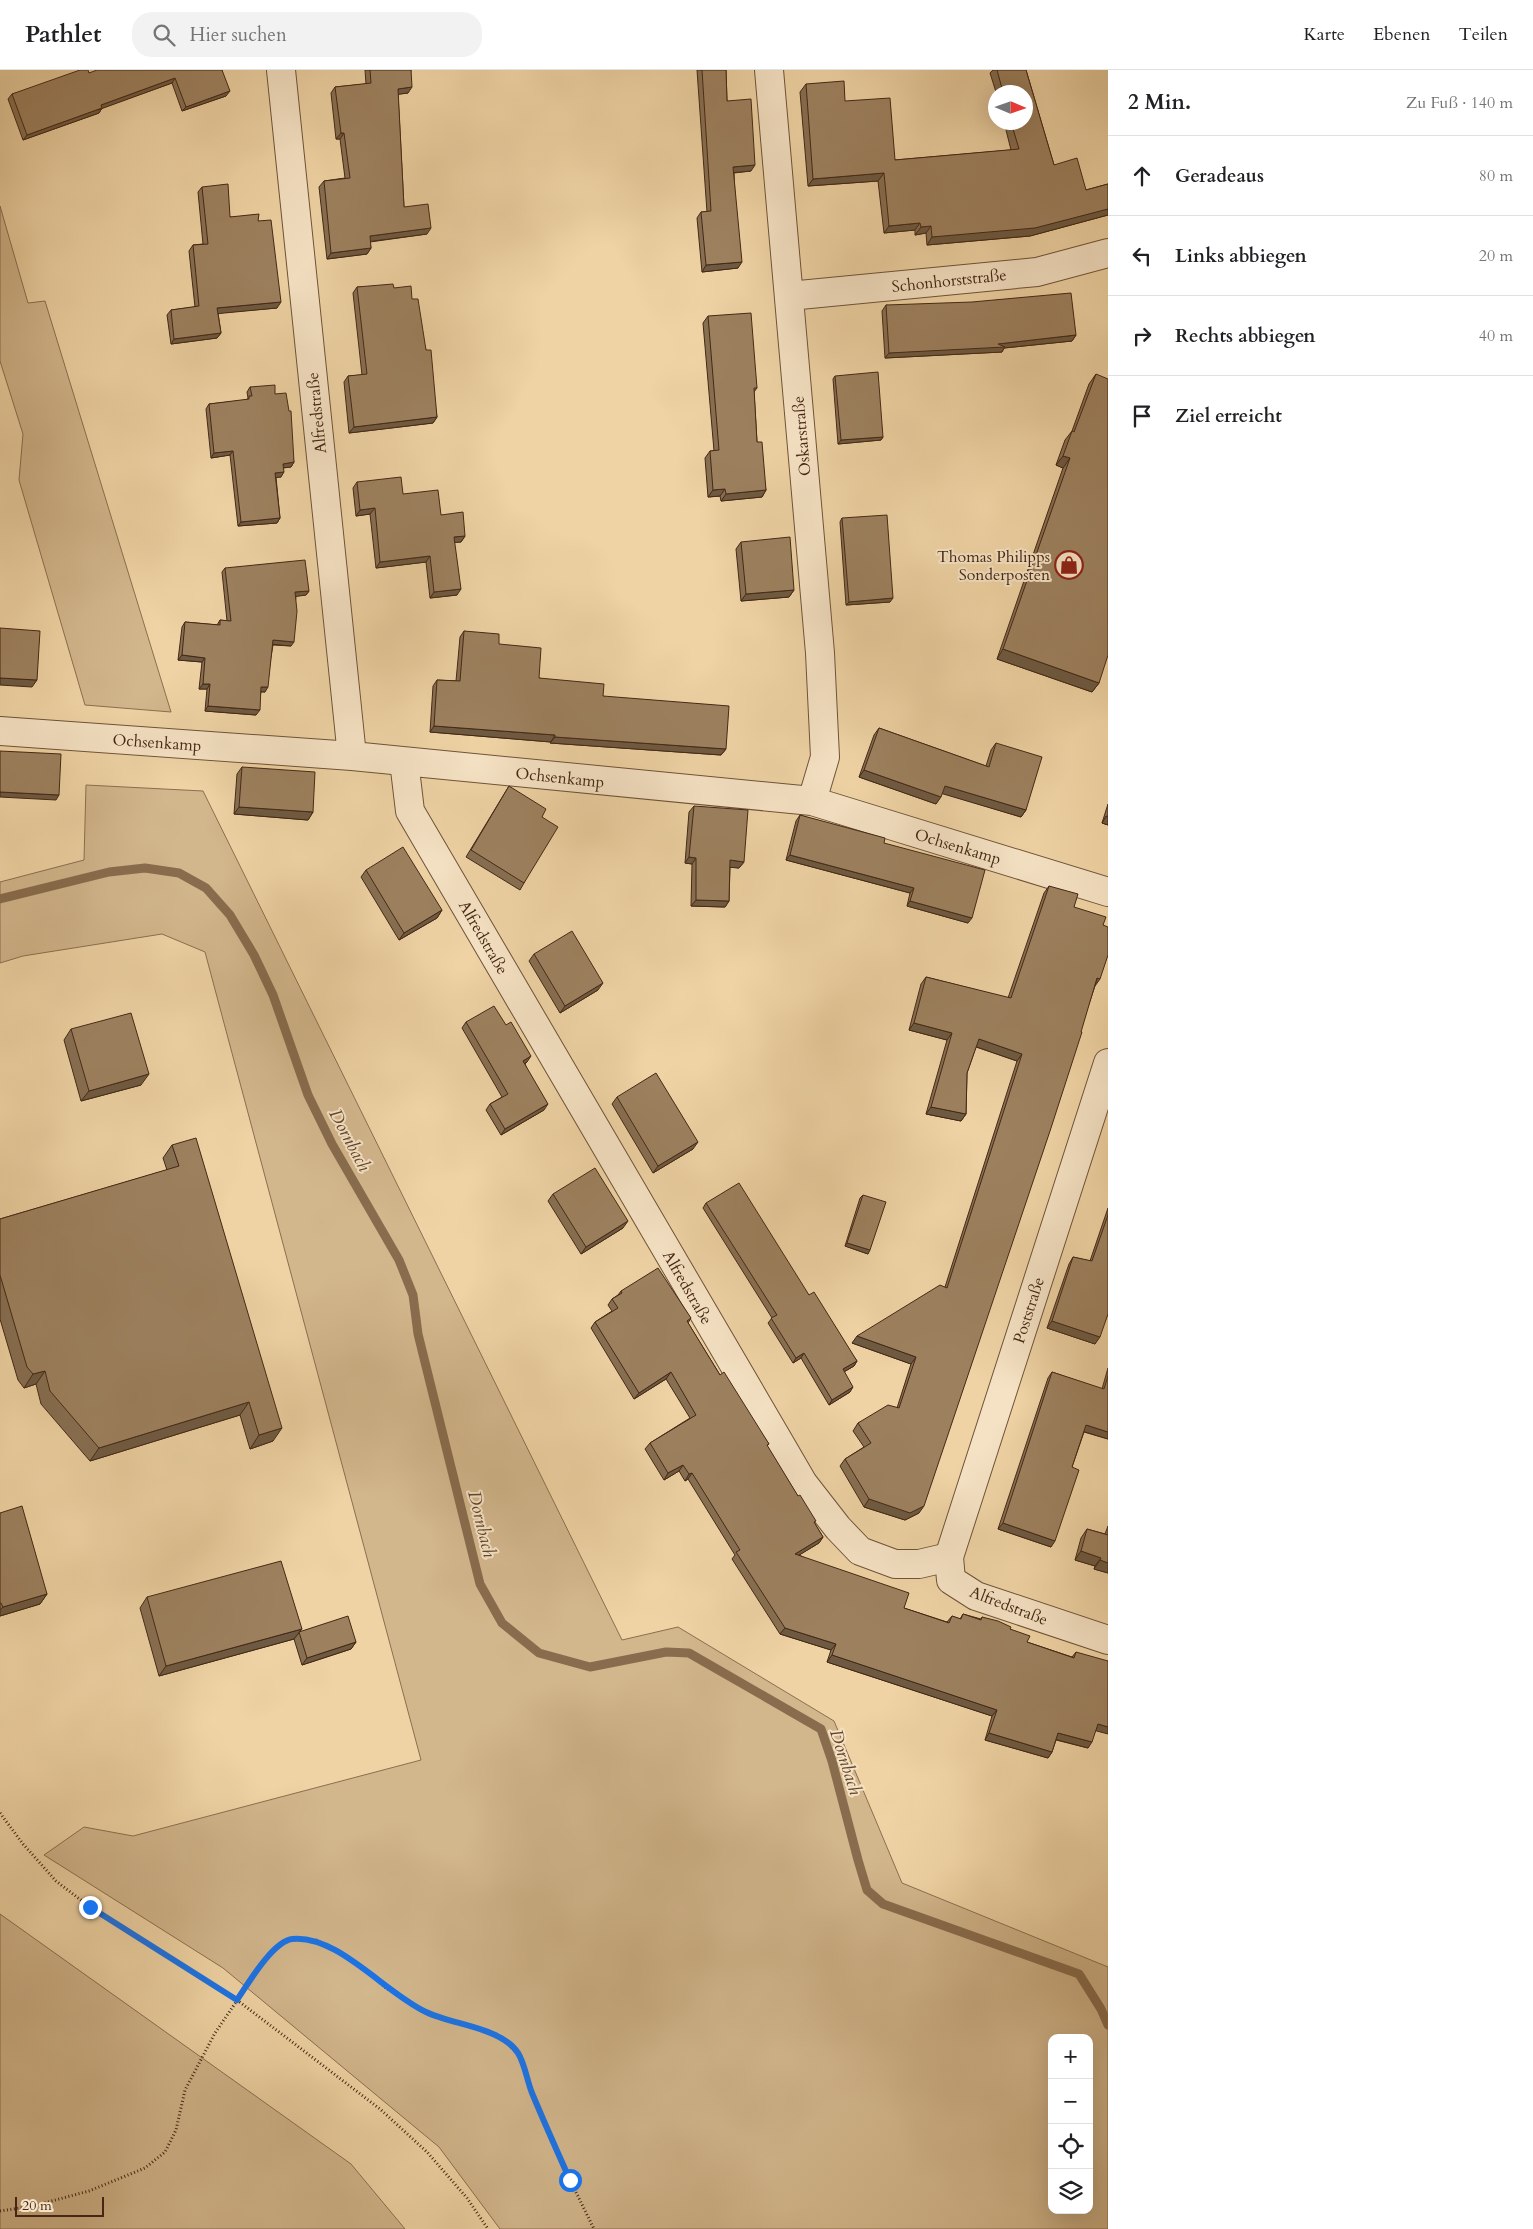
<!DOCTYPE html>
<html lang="de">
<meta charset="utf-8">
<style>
body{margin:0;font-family:Cardo,serif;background:#f2f2f2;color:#202124}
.controls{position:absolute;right:15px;bottom:15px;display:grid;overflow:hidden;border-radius:10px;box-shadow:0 5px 20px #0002}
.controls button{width:45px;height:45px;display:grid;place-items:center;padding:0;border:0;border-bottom:1px solid #e0e0e0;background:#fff;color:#202124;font:25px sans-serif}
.compass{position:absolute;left:988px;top:15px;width:45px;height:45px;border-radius:50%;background:#fff;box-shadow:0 5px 20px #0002;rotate:92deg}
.scale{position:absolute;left:15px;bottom:12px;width:89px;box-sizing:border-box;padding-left:5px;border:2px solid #442815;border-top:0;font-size:14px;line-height:18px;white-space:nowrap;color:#442815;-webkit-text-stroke:4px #f5e2c4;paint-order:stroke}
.stop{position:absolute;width:15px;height:15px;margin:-11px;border:4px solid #1a73e8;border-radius:50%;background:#fff}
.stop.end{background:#1a73e8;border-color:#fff;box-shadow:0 1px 5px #0008}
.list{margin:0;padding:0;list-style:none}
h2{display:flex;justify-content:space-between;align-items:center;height:65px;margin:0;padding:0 20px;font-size:21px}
h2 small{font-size:16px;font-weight:400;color:#757577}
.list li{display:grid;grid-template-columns:32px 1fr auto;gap:15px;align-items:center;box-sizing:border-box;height:80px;padding:0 20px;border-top:1px solid #e0e0e0}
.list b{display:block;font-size:19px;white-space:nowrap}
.list em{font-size:16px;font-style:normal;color:#757577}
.icon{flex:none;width:28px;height:28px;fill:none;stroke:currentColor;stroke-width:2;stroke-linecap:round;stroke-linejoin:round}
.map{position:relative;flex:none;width:1108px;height:2159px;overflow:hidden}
header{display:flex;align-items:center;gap:30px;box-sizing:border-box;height:70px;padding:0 25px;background:#fff;border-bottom:1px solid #e0e0e0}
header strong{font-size:24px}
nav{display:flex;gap:28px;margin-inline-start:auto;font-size:18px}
.search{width:350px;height:45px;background:#f2f2f2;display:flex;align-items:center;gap:12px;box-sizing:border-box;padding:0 18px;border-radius:20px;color:#757577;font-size:19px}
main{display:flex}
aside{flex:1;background:#fff}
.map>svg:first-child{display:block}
</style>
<header>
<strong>Pathlet</strong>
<div class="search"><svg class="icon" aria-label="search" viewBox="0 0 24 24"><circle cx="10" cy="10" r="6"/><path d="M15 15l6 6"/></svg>Hier suchen</div>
<nav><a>Karte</a><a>Ebenen</a><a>Teilen</a></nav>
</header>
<main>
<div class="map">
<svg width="1108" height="2159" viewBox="0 0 1108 2159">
<rect width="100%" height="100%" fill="#efd3a4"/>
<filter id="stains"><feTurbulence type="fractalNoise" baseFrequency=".004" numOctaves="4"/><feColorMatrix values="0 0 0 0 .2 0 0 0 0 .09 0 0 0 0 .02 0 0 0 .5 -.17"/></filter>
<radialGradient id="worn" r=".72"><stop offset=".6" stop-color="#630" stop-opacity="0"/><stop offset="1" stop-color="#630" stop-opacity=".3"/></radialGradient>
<path fill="#d2b68c" stroke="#8b6f50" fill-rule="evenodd" d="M0,136L28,233L45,231L171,642L85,635L19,410L23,364L0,291Z
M86,715L203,721L622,1570L678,1557L834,1651L902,1813L1108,1897V2159H500L439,2077L223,1898L44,1785L84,1757L133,1766L421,1690L205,882L162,864L23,886L0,893V812L84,790ZM1052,1968H1089V2140H1052Z
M0,1844L351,2094L405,2159H0Z"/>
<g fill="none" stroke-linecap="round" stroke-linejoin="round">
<path stroke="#886c4d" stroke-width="9" d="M0,829L109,802L145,798L179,803L206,818L230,845L254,885L273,925L308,1025L332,1074L399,1190L413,1225L418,1264L480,1514L502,1553L539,1583L590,1597L666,1582L689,1583L821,1659L832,1691L858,1790L867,1820L883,1834L1079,1904L1101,1939L1108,1955"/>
<defs>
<path id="minor" d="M281,0L352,686
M769,0L820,583L825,687L812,731
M789,226L1037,202L1108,183
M0,661L352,686L812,731L1108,822
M404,691L410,741L778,1370L803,1413L838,1458L860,1481L895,1494H919L949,1487L951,1510L976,1526L1108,1570
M949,1487L1108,993"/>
</defs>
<use href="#minor" stroke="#6f5339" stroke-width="30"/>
<path stroke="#442815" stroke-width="3" stroke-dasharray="1 2.5" stroke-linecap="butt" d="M0,1743L23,1774L56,1811L90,1837L237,1930L380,2039L427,2082L467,2128L488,2159
M0,2141L33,2136L89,2121L145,2098L165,2082L176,2060L185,2020L215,1963L268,1885L290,1869L316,1870L348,1887L386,1918L426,1943L486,1961L504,1971L518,1983L531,2021L570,2110L594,2159"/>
<use href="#minor" stroke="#f5e2c4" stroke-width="28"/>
</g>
<path fill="#876f52" stroke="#442815" d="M222,0L226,26L182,41L172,13L102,38L99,43L23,70L8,29L12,24L89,3Z
M365,0H411L408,23L398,24L404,137L427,164L370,172L371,178L367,184L327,189L319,117L324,111L345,108L340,69H336L331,23L335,17L366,14Z
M697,0H726L727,31L751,101L734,103L738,198L702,202L697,148L701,142H707Z
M993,0H1026L1054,95L1086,120L1108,114V145L1030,166L927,175L926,163L915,165V160L884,163L878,111L808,116L800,22L806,14L845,31L895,90L1011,80L1004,52H1026V22H996L990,3Z
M202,117L230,147L258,151L277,238L218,243L221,263L217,268L171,274L167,245L171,240L195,237L189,181L193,175L203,174L198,122Z
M357,217L394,218L412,229L426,280L437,347L433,353L349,363L344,312L348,306L362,305L353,223Z
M886,235L1076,265L1072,271L1004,278L1002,282L885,288L882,241Z
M708,246L757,318L754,322L757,372L766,420L762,427L721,431L720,426L708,427L705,388L710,381H714L703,253Z
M1096,304L1099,613L1092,622L997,589L1063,398L1056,395L1065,370L1072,361L1089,314Z
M835,306L883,367L881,370L838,374L833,309Z
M250,317L275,324L294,392L291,397L283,398L281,407H276L280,448L277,453L238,456L230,385L211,388L206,339L209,334L247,330L248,328L247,322Z
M357,412L403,424L441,445L465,466L461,472H454L457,525L430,528L426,492L376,498L370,444L356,446L353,418Z
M842,448L890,532L846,535L840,452Z
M741,472L794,520L789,527L741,531L736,479Z
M225,498L309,521L306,525L296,526L291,576L273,575L265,622H261L256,645L205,641L207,619H199L202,592L178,590L182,557L185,552L217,555L220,550L227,551L222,502Z
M464,561L499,574L539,608L603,626L726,679L721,685L550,673L551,672L430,662L433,616L437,610L456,611L460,567Z
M879,658L986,696L991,680L996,673L1026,740L1021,747L942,723L936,734L859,707L874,665Z
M242,697L313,742L308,750L234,744L237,704Z
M509,716L542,747L524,813L520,820L466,787Z
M1108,734V755L1102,753Z
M694,736L744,792L739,798L730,797L729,831L725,837L691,836L692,794L685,793L689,742Z
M800,745L884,773L968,853L907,836L910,823L786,790L796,751Z
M366,800L442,840L437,848L399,870L361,807Z
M1049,816L1074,837L1103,855L1095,916L919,1443L905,1450L864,1437L840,1396L845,1389L864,1377L853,1361L858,1353L897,1338L911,1294L852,1273L945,1217L1017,991L976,977L967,1003L966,1044L961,1051L926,1044L947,970L909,960L921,914L926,907L1008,928L1044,823Z
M534,884L598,920L560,943L529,891Z
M466,952L506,955L527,992L525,994L544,1040L501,1065L486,1040L490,1034L502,1027L462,958Z
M71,959L141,1015L81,1031L64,970Z
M617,1027L693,1079L653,1103L612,1034Z
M172,1075L273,1371L250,1379L240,1345L90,1391L41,1334L36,1314L24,1318L18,1310L0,1249V1149L167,1100L163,1088Z
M553,1124L623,1158L581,1184L548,1131Z
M863,1125L868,1184L845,1176L860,1128Z
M706,1133L809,1225L857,1291L854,1296L844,1302L850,1322L829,1335L801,1288L793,1293L768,1253L772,1248L703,1138Z
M1108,1138V1244L1095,1274L1047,1258L1069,1194L1073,1187L1090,1191Z
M621,1221L691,1248L688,1253L720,1305L769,1374L767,1376L823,1467L819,1473L799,1485L904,1538L947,1552L952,1546L960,1549L963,1544L981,1549L982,1547L1010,1559L1027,1572L1072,1587L1076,1582L1095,1661L1088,1678L1056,1670L1052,1682L1048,1688L985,1670L992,1646L827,1592L831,1580L780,1564L732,1489L735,1485L688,1409L685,1411L679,1401L664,1410L645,1379L650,1373L690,1348L666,1309L634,1329L591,1258L595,1252L612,1241L608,1235L612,1229L618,1225Z
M1108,1298V1369L1084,1362L1072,1397L1051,1477L998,1459L1048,1308L1052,1302L1102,1319Z
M0,1443L47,1524L40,1534L0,1546Z
M1108,1456V1503L1094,1499L1095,1496L1075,1490L1081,1468L1087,1459L1105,1464Z
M147,1527L302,1559L299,1562L356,1572L351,1579L302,1595L294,1569L159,1606L140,1538Z"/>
<path fill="#6e5a42" stroke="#442815" d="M175,8L172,13L98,40L101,35Z
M412,17L408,23L394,25L398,19Z
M230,21L226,26L182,41L186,37Z
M102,38L99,43L23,70L27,65Z
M341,63H344L340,69H336Z
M755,95L751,101L729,103L733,97Z
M884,103L878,111L808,116L813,109Z
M1108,139V145L1030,166L927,175L932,167Z
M920,153L915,160L884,163L889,156Z
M931,156L926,163L915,165L921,157Z
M431,158L427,164L366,172L370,166Z
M371,178L367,184L327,189L331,183Z
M742,192L738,198L702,202L706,195Z
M281,232L277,238L214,244L217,238Z
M221,263L217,268L171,274L174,269Z
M1076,265L1072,271L1004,278L1002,282L885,288L889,283L998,274Z
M437,347L433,353L349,363L354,357Z
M883,367L881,370L838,374L841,370Z
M233,381L230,385L211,388L214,383Z
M1063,386L1070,388L1063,398L1056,395Z
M294,392L291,397L280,398L283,394Z
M284,402L281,407L272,408L275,403Z
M725,419L720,426L708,427L713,420Z
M766,420L762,427L721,431L726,424Z
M375,438L370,444L356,446L360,440Z
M280,448L277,453L238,456L241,452Z
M465,466L461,472L450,473L454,467Z
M430,486L426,492L376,498L380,492Z
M461,519L457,525L430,528L434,522Z
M794,520L789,527L741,531L746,524Z
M309,521L306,525L292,527L295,522Z
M893,528L890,532L846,535L849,532Z
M273,570L294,572L291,576L270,574Z
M1003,579L1099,613L1092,622L997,589Z
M182,585L205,588L202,592L178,590Z
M0,608L37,610L32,617L0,615Z
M203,614H210L207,619H199Z
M261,617H268L265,622L258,621Z
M208,636L260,640L256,645L205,641Z
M434,656L555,665L551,672L430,662Z
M555,667L726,679L721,685L550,673Z
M864,700L941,727L936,734L859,707Z
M945,716L1026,740L1021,747L940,723Z
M0,722L59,725L56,730L0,727Z
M239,737L313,742L308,750L234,744Z
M1106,746L1108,747V755L1102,753Z
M790,785L914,818L910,823L786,790Z
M689,787L696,788L692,794L685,793Z
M730,790L744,792L739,798L726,797Z
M696,830L729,831L725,837L691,836Z
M910,831L972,848L968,853L907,836Z
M442,840L437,848L399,870L404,863Z
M1097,908L1100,909L1095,916Z
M603,913L598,920L560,943L565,936Z
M914,953L952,963L947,970L909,960Z
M979,969L1022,984L1017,991L974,976Z
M531,986L527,992L519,997L523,991Z
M149,1004L141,1015L81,1031L89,1021Z
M548,1034L544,1040L501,1065L505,1059Z
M931,1037L966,1044L961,1051L926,1044Z
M698,1072L693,1079L653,1103L658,1096Z
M628,1151L623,1158L581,1184L586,1177Z
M847,1173L870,1180L868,1184L845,1176Z
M1052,1251L1100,1267L1095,1274L1047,1258Z
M857,1266L916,1287L911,1294L852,1273Z
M804,1283L801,1288L793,1293L796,1288Z
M857,1291L854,1296L840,1304L843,1299Z
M45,1301L36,1314L24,1318L33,1304Z
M671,1302L666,1309L634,1329L639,1323Z
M853,1317L850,1322L829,1335L832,1330Z
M249,1332L240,1345L90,1391L99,1378Z
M1086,1355L1108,1362V1369L1082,1361Z
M282,1358L273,1371L250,1379L259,1365Z
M683,1395L679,1401L664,1410L668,1403Z
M692,1403L688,1409L685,1411L689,1404Z
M869,1429L924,1436L919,1443L905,1450L864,1437Z
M1003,1453L1055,1471L1051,1477L998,1459Z
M823,1467L819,1473L791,1490L795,1484Z
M1081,1481L1101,1488L1095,1496L1075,1490Z
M1100,1490L1108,1493V1503L1094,1499Z
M47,1524L40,1534L0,1546V1540L3,1537Z
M785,1558L836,1574L831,1580L780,1564Z
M302,1559L294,1569L159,1606L166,1596Z
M356,1572L351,1579L302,1595L307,1588Z
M832,1585L997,1640L992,1646L827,1592Z
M1098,1654L1108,1657V1664L1093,1660Z
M989,1663L1052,1682L1048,1688L985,1670Z
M1058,1663L1092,1672L1088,1678L1054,1669Z"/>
<path fill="#9d815f" stroke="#442815" d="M80,0H88L89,3L97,0H222L230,21L186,37L175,8L101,35L102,38L27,65L12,24Z
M370,0H411L412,17L398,19L404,137L428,134L431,158L370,166L371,178L331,183L324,111L350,108L344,63H341L335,17L371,13Z
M702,0H726L727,31L751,29L755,95L733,97L742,192L706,195L701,142L711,141Z
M997,0H1026L1054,95L1077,88L1086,120L1108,114V139L1035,158L932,167L931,156L921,157L920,153L889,156L884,103L813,109L806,14L844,11L845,31L890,28L895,90L1019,79L1011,52H1026V22H1003Z
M228,114L230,147L259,144L258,151L271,150L281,232L217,238L221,263L174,269L171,240L199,236L193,175L208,174L202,117Z
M393,214L394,218L411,216L412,229H418L426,280H431L437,347L354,357L348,306L367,304L357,217Z
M1071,223L1076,265L998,274L1005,277L889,283L886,235L972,232Z
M751,243L757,318H754L757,372H762L766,420L726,424L725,419L713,420L710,381L719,380L708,246Z
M878,302L883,367L841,370L835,306Z
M1096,304L1108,309V585L1099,613L1003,579L1070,388L1063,386L1072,361L1074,362Z
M275,315V324L286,323L289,341H291L294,392L283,394L284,402L275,403L280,448L241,452L233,381L214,383L209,334L249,329V326H252L250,317Z
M401,407L403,424L438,420L441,445L463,442L465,466L454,467L461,519L434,522L430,486L380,492L375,438L360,440L357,412Z
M887,445L893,528L849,532L842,448Z
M790,467L794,520L746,524L741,472Z
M305,490L309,521L295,522L297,541L294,572L273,570L268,617H261L260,640L208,636L210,614H203L205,588L182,585L185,552L220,555V550L231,551L225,498Z
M0,558L40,561L37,610L0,608Z
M464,561L499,564V574L541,578L539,608L604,614L603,626L729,636L726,679L555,667V665L434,656L437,610L460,611Z
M879,658L989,697L996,673L1042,687L1026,740L945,716L941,727L864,700Z
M0,681L61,684L59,725L0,722Z
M242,697L315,702L313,742L239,737Z
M509,716L546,739L542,747L558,757L524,813L471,780Z
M694,736L748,740L744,792L730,790L729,831L696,830V788L689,787Z
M800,745L885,768L884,773L985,800L972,848L910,831L914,818L790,785Z
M403,777L442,840L404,863L366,800Z
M1049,816L1078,824L1074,837L1106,847L1103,855L1108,857V885L1100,909L1097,908L1081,962H1082L1050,1061L924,1436L910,1443L869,1429L845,1389L871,1373L858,1353L888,1335L899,1338L916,1287L857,1266L940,1215L947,1218L1022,984L979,969L967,1003L966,1044L931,1037L952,963L914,953L926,907L1011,928Z
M572,861L603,913L565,936L534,884Z
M494,936L506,955L511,952L531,986L523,991L548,1034L505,1059L490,1034L508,1024L466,952Z
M131,943L149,1004L89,1021L71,959Z
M656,1003L698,1072L658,1096L617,1027Z
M196,1068L282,1358L259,1365L249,1332L99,1378L50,1321L45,1301L33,1304L27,1297L0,1205V1149L179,1096L172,1075Z
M595,1098L628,1151L586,1177L553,1124Z
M739,1113L809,1225L814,1222L857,1291L843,1299L853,1317L832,1330L804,1283L796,1288L771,1248L777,1245L706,1133Z
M863,1125L886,1132L870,1180L847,1173Z
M1108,1145V1244L1100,1267L1052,1251L1073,1187L1092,1191Z
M658,1198L691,1248L687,1251L720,1305L724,1302L769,1374L767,1375L798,1426L800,1425L816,1451L814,1452L823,1467L795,1484L909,1523L904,1538L949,1553L952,1546L961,1549L963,1544L981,1550L982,1547L998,1551L1011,1557L1010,1559L1030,1566L1027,1572L1074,1588L1076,1582L1108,1591V1657L1098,1654L1092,1672L1058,1663L1052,1682L989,1663L997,1640L832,1585L836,1574L785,1558L736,1482L740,1480L692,1403L689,1404L683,1395L668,1403L650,1373L696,1345L671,1302L639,1323L595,1252L618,1238L612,1229L622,1223L621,1221Z
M1052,1302L1104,1319L1108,1306V1362L1086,1355L1072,1397L1079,1400L1055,1471L1003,1453Z
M22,1436L47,1524L3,1537L1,1533H0V1443Z
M1087,1459L1108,1465V1493L1100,1490L1101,1488L1081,1481Z
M281,1491L302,1559L166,1596L147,1527Z
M348,1546L356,1572L307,1588L299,1562Z"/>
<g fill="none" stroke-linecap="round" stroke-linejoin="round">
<path stroke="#1a73e8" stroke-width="6" d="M90,1837L237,1930C248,1914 272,1872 292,1869C337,1864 385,1923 426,1942C452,1955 501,1957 518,1983C525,1994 527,2011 532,2023C544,2052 557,2081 570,2110"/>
</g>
<defs>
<symbol id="shop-ring" viewBox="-11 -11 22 22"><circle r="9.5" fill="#f5e2c4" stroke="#8f2418" stroke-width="1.5"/><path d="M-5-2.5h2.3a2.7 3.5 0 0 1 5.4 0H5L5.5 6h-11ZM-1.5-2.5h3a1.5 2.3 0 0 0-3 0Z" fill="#8f2418"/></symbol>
</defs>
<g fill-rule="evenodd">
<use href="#shop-ring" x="1053" y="479" width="32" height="32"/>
</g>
<g text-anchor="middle" stroke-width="4" stroke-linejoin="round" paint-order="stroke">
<g font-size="16" fill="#442815" stroke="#f5e2c4">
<text transform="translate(949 210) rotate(-6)" y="6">Schonhorststraße</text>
<text transform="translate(316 343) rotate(-96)" y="6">Alfredstraße</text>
<text transform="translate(801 366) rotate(-95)" y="6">Oskarstraße</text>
<text transform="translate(157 672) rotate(4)" y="6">Ochsenkamp</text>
<text transform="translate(560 707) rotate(6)" y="6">Ochsenkamp</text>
<text transform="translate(958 776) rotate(17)" y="6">Ochsenkamp</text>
<text transform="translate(484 867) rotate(60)" y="6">Alfredstraße</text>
<text transform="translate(688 1217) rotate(60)" y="6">Alfredstraße</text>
<text transform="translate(1028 1240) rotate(-72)" y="6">Poststraße</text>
<text transform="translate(1009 1535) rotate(21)" y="6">Alfredstraße</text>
</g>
<g font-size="16" fill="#442815" stroke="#f5e2c4" text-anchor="end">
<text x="1050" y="492">Thomas Philipps<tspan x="1050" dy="18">Sonderposten</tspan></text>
</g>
<g font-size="18" font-style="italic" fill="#60442c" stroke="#f5e2c4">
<text transform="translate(350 1070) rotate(62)" y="6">Dornbach</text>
<text transform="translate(482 1454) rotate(76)" y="6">Dornbach</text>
<text transform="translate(846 1692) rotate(72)" y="6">Dornbach</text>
</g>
</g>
<rect width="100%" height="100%" filter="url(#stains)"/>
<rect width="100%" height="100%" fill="url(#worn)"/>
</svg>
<div class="controls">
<button>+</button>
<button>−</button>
<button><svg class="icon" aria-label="locate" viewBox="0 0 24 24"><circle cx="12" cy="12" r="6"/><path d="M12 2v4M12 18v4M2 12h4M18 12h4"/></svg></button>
<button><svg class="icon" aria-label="layers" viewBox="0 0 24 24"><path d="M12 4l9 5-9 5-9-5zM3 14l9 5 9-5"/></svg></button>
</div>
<svg class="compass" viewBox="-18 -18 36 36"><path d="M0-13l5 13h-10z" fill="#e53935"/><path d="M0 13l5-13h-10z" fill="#757577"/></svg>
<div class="scale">20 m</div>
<div class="stop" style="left:570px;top:2110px"></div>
<div class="stop end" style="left:90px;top:1837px"></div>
</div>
<aside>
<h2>2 Min.<small>Zu Fuß · 140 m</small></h2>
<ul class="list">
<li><svg class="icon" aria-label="ahead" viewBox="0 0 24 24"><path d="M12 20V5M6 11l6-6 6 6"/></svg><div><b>Geradeaus</b></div><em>80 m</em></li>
<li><svg class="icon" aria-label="left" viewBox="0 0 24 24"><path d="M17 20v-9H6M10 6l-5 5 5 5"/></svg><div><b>Links abbiegen</b></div><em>20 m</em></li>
<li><svg class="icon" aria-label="right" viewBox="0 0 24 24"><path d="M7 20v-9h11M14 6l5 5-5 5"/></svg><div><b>Rechts abbiegen</b></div><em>40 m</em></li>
<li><svg class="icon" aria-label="arrive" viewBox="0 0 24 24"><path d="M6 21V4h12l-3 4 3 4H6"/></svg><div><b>Ziel erreicht</b></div></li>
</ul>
</aside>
</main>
